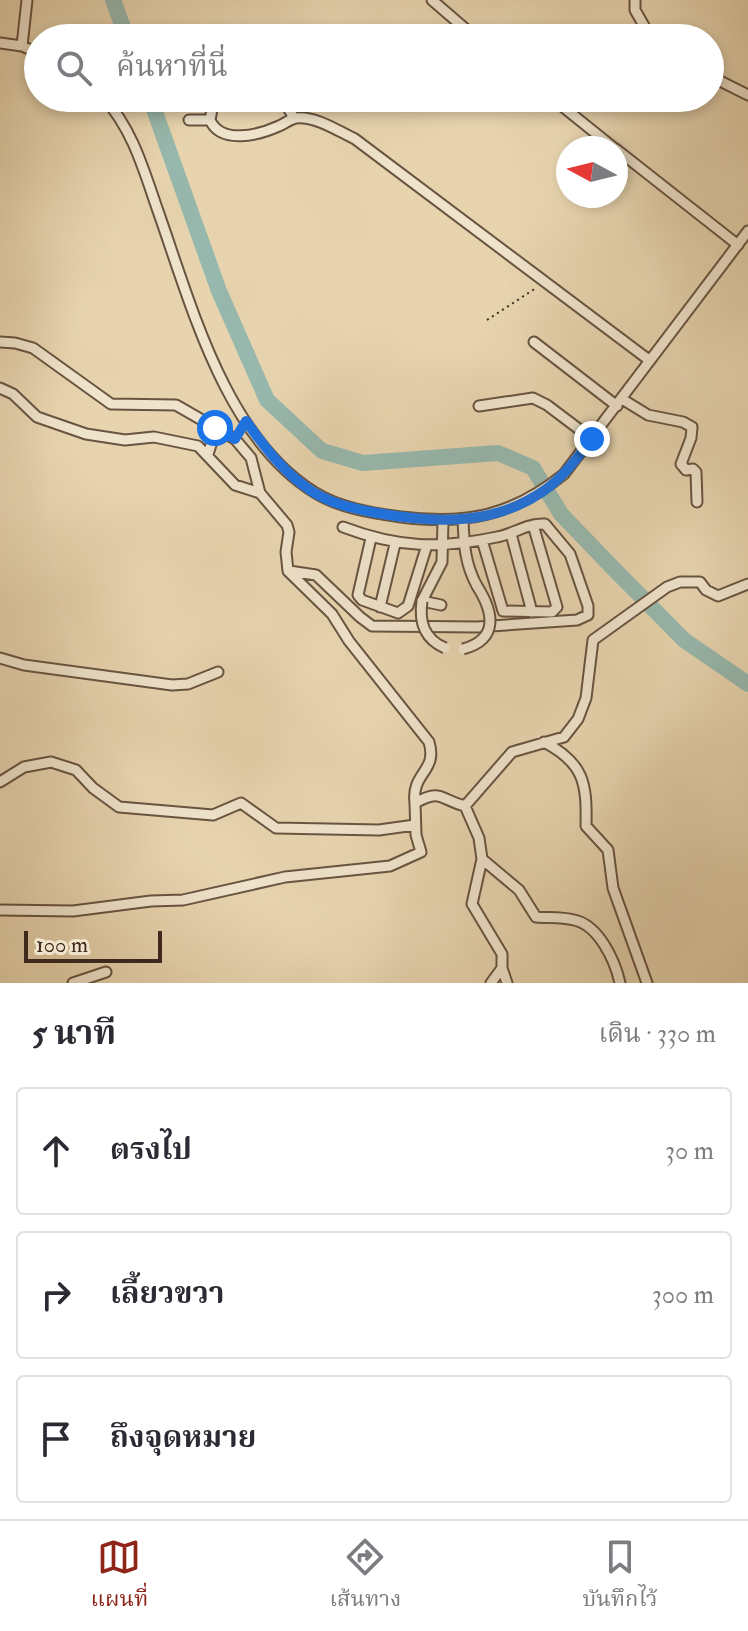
<!DOCTYPE html>
<html lang="th">
<meta charset="utf-8">
<style>
body{margin:0;font-family:"IM FELL Double Pica","Noto Serif Thai",serif;background:#f2f2f3;color:#2b2b33}
.compass{position:absolute;left:556px;top:136px;width:72px;height:72px;border-radius:50%;background:#fff;box-shadow:0 4px 12px #0003;rotate:277deg}
.scale{position:absolute;left:24px;bottom:20px;width:138px;box-sizing:border-box;padding-left:8px;border:4px solid #3e291c;border-top:0;font-size:22px;line-height:28px;white-space:nowrap;color:#3e291c;-webkit-text-stroke:6px #efe3cb;paint-order:stroke}
.stop{position:absolute;width:24px;height:24px;margin:-18px;border:6px solid #1a73e8;border-radius:50%;background:#fff}
.stop.end{background:#1a73e8;border-color:#fff;box-shadow:0 2px 8px #0008}
.list{margin:0;padding:0;list-style:none}
h2{display:flex;justify-content:space-between;align-items:center;height:104px;margin:0;padding:0 32px;font-size:34px}
h2 small{font-size:26px;font-weight:400;color:#7c7c81}
.list li{display:grid;grid-template-columns:52px 1fr auto;gap:24px;align-items:center;box-sizing:border-box;height:128px;margin:0 16px 16px;padding:0 16px;border:2px solid #e1e1e2;border-radius:8px}
.list b{display:block;font-size:30px;white-space:nowrap}
.list em{font-size:26px;font-style:normal;color:#7c7c81}
.icon{flex:none;width:44px;height:44px;fill:none;stroke:currentColor;stroke-width:2;stroke-linecap:round;stroke-linejoin:round}
.map{position:relative;flex:none;width:748px;height:983px;overflow:hidden}
.search{position:absolute;background:#fff;box-shadow:0 4px 12px #0003;left:24px;right:24px;top:24px;height:88px;display:flex;align-items:center;gap:20px;box-sizing:border-box;padding:0 28px;border-radius:44px;color:#7c7c81;font-size:30px}
.sheet{height:536px;background:#fff}
nav{display:flex;justify-content:space-around;align-items:center;box-sizing:border-box;height:112px;border-top:2px solid #e1e1e2;background:#fff;font-size:22px;color:#7c7c81}
nav a{display:grid;justify-items:center;gap:4px}
nav .on{color:#8f2418}
.map>svg:first-child{display:block}
</style>
<div class="map">
<svg width="748" height="983" viewBox="0 0 748 983">
<rect width="100%" height="100%" fill="#e7d4af"/>
<filter id="stains"><feTurbulence type="fractalNoise" baseFrequency=".0025" numOctaves="4"/><feColorMatrix values="0 0 0 0 .2 0 0 0 0 .09 0 0 0 0 .02 0 0 0 .5 -.17"/></filter>
<radialGradient id="worn" r=".72"><stop offset=".6" stop-color="#630" stop-opacity="0"/><stop offset="1" stop-color="#630" stop-opacity=".3"/></radialGradient>
<g fill="none" stroke-linecap="round" stroke-linejoin="round">
<path stroke="#97b8ad" stroke-width="16" d="M113,0L127,38
M150,98L219,291L267,400L322,451L363,463L498,453L533,468L561,514L611,566L684,640L748,684"/>
<defs>
<path id="minor" d="M432,0L476,38
M635,0V10L651,38
M0,43L22,46L38,53
M22,46L27,0
M710,76L748,95
M104,98C133,130 144,171 158,211C191,304 225,437 314,492C339,508 372,513 401,517C466,525 512,516 564,474L748,231
M214,98L210,120C221,145 259,135 279,126C284,124 290,119 296,118C316,116 338,131 355,139L649,360
M282,98L294,118
M552,98L614,148
M189,120H210
M616,149L738,245
M0,342L15,343L33,348L111,404L176,405L235,439L251,458L260,493L287,525L289,532L286,552L288,571L332,614L349,641L429,742C438,772 411,772 415,803C442,788 440,800 465,806L479,838L482,859L519,890L536,917C548,918 562,917 574,920C599,925 615,961 620,983
M534,342L617,406
M0,388L13,394L37,417L86,434L125,440L154,437L198,446L235,485L260,493
M622,399L648,415L683,422L692,427L691,438L681,464L686,470L693,469L696,472L697,502
M479,406L533,398L547,405L592,439
M208,454L212,442L224,432
M463,520C464,545 465,564 477,586
M511,534L532,612
M371,538L358,595L362,600L398,613L408,606L427,545
M482,540L503,611L552,612L557,607L533,525
M289,571L316,575L360,617L372,626L477,627L577,620L588,615V606L570,554L545,524C527,523 514,534 497,537C440,549 398,548 343,527
M441,605L422,601L442,562L443,520
M380,607L395,544
M0,658L24,665L172,685L188,684L218,672
M544,742C584,763 587,783 586,826L608,850L613,888L647,983
M0,782L24,767L51,762L76,770L93,788L119,807L213,815L241,803L276,828L379,830L415,825
M465,806L512,752L564,737L578,719L586,698L593,640L667,587L680,582H700L706,590L718,596L748,584
M482,859L472,904L502,954V968L491,983
M0,910L73,911L151,901L183,900L285,877L390,866L421,852L416,835L415,803
M502,968L507,983
M73,983L106,972"/>
</defs>
<use href="#minor" stroke="#685441" stroke-width="13"/>
<path stroke="#3e291c" stroke-width="2" stroke-dasharray="2 4" stroke-linecap="butt" d="M487,320L536,288"/>
<use href="#minor" stroke="#efe3cb" stroke-width="9"/>
<defs>
<path id="minor-bridge" d="M422,601C419,622 424,639 445,648
M463,649C500,639 493,611 477,586"/>
</defs>
<use href="#minor-bridge" stroke="#685441" stroke-width="13" stroke-linecap="butt"/>
<use href="#minor-bridge" stroke="#efe3cb" stroke-width="9"/>
</g>
<g fill="none" stroke-linecap="round" stroke-linejoin="round">
<path stroke="#1a73e8" stroke-width="10" d="M215,428L235,439L246,421C265,448 285,474 313,492C332,504 355,509 377,513C433,523 492,526 542,492C563,478 576,459 592,439"/>
</g>
<rect width="100%" height="100%" filter="url(#stains)"/>
<rect width="100%" height="100%" fill="url(#worn)"/>
</svg>
<svg class="compass" viewBox="-18 -18 36 36"><path d="M0-13l5 13h-10z" fill="#e53935"/><path d="M0 13l5-13h-10z" fill="#7c7c81"/></svg>
<div class="scale">100 m</div>
<div class="stop" style="left:215px;top:428px"></div>
<div class="stop end" style="left:592px;top:439px"></div>
<div class="search"><svg class="icon" aria-label="search" viewBox="0 0 24 24"><circle cx="10" cy="10" r="6"/><path d="M15 15l6 6"/></svg>ค้นหาที่นี่</div>
</div>
<section class="sheet">
<h2>5 นาที<small>เดิน · 330 m</small></h2>
<ul class="list">
<li><svg class="icon" aria-label="ahead" viewBox="0 0 24 24"><path d="M12 20V5M6 11l6-6 6 6"/></svg><div><b>ตรงไป</b></div><em>30 m</em></li>
<li><svg class="icon" aria-label="right" viewBox="0 0 24 24"><path d="M7 20v-9h11M14 6l5 5-5 5"/></svg><div><b>เลี้ยวขวา</b></div><em>300 m</em></li>
<li><svg class="icon" aria-label="arrive" viewBox="0 0 24 24"><path d="M6 21V4h12l-3 4 3 4H6"/></svg><div><b>ถึงจุดหมาย</b></div></li>
</ul>
</section>
<nav>
<a class="on"><svg class="icon" aria-label="map" viewBox="0 0 24 24"><path d="M3 6l6-2 6 2 6-2v14l-6 2-6-2-6 2zM9 4v14M15 6v14"/></svg>แผนที่</a>
<a><svg class="icon" aria-label="directions" viewBox="0 0 24 24"><path d="M12 3l9 9-9 9-9-9zM9 14v-3h6M13 9l2 2-2 2"/></svg>เส้นทาง</a>
<a><svg class="icon" aria-label="saved" viewBox="0 0 24 24"><path d="M7 4h10v16l-5-4-5 4z"/></svg>บันทึกไว้</a>
</nav>
